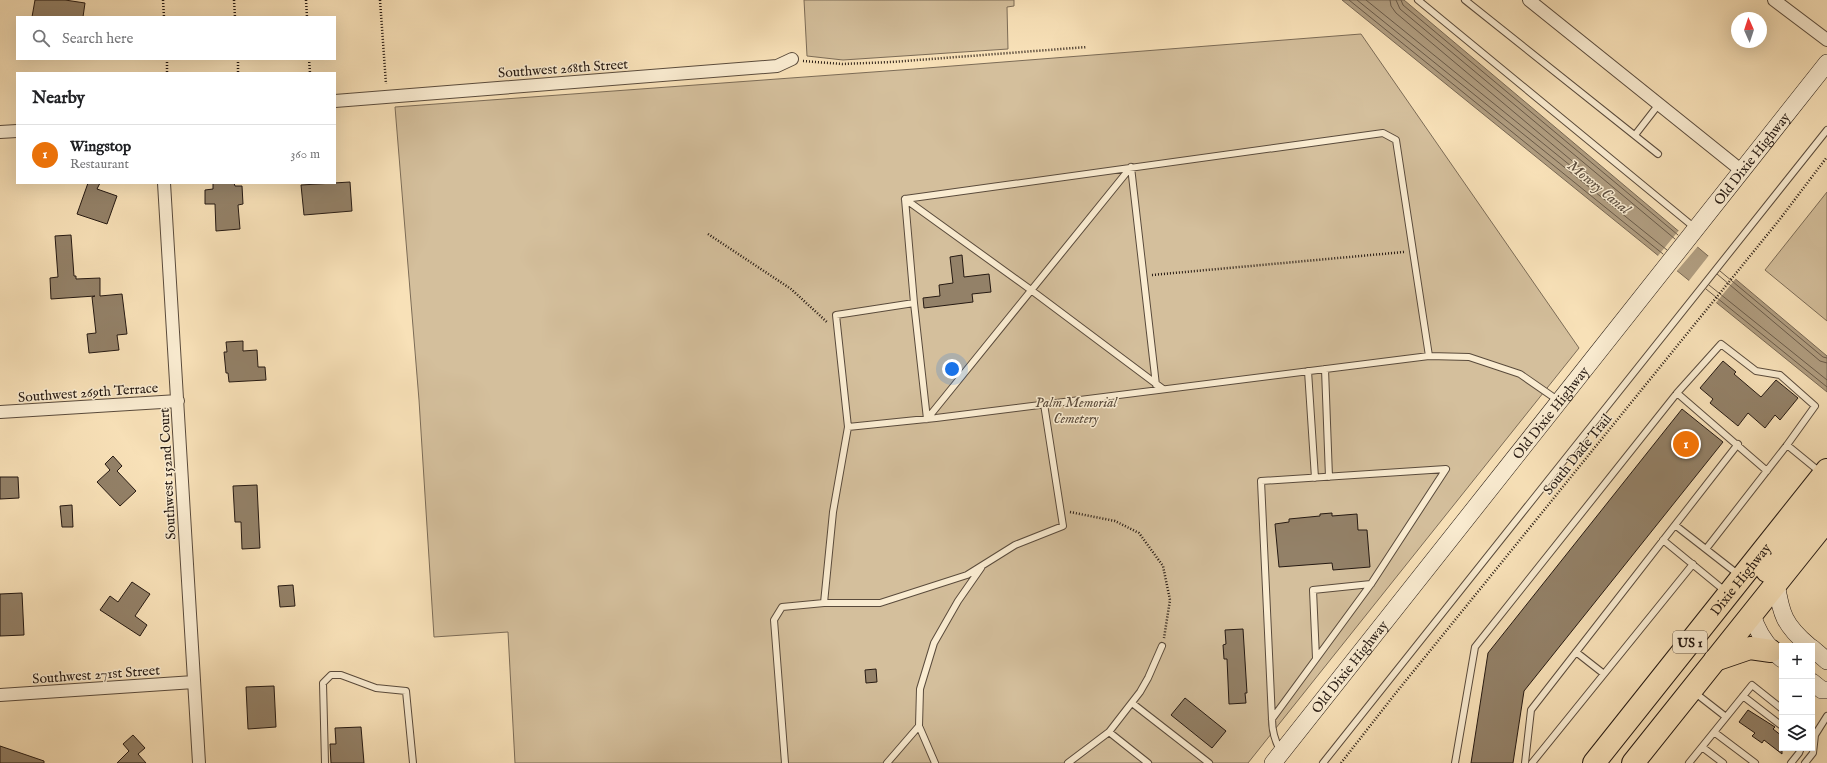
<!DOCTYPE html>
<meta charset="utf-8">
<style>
body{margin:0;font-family:"IM FELL English",serif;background:#f2f2f2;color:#202124}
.controls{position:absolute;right:12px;bottom:12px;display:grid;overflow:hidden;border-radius:0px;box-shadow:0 4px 16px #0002}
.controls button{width:36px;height:36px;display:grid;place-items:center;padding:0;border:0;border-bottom:1px solid #e0e0e0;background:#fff;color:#202124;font:20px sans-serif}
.compass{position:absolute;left:1731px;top:12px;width:36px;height:36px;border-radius:50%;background:#fff;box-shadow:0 4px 16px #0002;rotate:357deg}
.you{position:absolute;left:952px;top:369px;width:14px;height:14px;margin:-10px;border:3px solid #fff;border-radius:50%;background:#1a73e8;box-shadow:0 0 0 6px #1a73e833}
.badge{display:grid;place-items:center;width:26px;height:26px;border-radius:50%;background:#d93025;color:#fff;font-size:13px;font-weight:700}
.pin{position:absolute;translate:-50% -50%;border:2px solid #fff;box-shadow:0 1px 4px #0006}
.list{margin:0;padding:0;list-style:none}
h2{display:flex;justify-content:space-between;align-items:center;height:52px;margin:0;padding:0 16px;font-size:17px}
h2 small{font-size:13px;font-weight:400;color:#757577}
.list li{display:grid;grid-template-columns:26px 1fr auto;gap:12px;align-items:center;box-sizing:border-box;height:60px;padding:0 16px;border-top:1px solid #e0e0e0}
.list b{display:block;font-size:15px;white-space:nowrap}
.list p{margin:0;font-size:13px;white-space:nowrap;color:#757577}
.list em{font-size:13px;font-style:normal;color:#757577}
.icon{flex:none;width:22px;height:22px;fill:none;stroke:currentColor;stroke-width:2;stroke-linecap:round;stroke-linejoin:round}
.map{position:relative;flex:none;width:1827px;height:763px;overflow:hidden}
.search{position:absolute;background:#fff;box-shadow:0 4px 16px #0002;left:16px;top:16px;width:320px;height:44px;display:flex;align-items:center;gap:10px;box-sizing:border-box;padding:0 14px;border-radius:0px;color:#757577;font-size:15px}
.panel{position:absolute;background:#fff;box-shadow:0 4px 16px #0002;left:16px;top:72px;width:320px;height:112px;border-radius:0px}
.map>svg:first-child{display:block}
</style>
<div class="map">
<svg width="1827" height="763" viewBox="0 0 1827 763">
<rect width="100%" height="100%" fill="#f8e1b8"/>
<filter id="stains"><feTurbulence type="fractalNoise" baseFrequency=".005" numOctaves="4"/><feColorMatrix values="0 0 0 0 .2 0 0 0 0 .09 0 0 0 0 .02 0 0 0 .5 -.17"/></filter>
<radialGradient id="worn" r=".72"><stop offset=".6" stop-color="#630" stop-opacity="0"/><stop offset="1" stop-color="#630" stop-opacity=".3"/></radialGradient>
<path fill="#d4bf9c" stroke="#7c6c57" d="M804,0H1014V6L1007,7L1008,49L843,60L807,56Z
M1361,34L1579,348L1248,763H515L508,632L434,637L419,400L395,107L914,69Z
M1827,192V321L1765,270Z"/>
<path fill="#b09d80" stroke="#786854" d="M1342,0H1404L1827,356V392Z"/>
<path fill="#f8e1b8" d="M1680,229L1699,245L1676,272L1657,257Z
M1710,254L1737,277L1715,304L1688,282Z"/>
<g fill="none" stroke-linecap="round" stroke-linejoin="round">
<path stroke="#6a5b49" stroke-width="1" d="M1349,0L1663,254
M1357,0L1667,250
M1366,0L1587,179H1590V176L1396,13L1391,6L1390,0
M1396,0L1400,9L1675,239
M1401,0L1403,5L1678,235
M1720,271L1823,357L1827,358
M1717,274L1820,361L1827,363
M1709,285L1827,380
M1706,289L1827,387"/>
</g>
<path fill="#938168" stroke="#251912" d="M35,0H65L85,3L83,17H32Z
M350,182L352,211L304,215L301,185Z
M88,183H100L97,189L117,196L107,224L77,214Z
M213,183H234L235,186H242L243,204L238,205L240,229L216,231L215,204H205V190L213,189Z
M71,235L74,276H76V279L100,278V296L122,294L127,334L117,335L119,350L89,353L87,334L96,333L92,297L95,296L51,299L50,278L58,277L55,236Z
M962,255L964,277L989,274L991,292L972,294L973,302L924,308L923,298L940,296L939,285L953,283L950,257Z
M243,341V351L257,350L258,367H265L266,380L229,382L228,373H226L224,352H227L226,342Z
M1723,361L1736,372L1734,374L1761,397L1776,380L1798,398L1780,420L1775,415L1765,428L1748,413L1738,426L1710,403L1713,399L1700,388Z
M1682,409L1723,442L1524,691L1513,763H1471L1488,653Z
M113,456L122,466L117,471L136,491L120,506L97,482L110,470L105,464Z
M0,477H18L19,498L0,499Z
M257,485L260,548L242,549L241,522H235L233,486Z
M72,505L73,527H62L60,506Z
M1332,513V516L1357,514L1358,530H1367L1370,567L1333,570L1332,563L1279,567L1275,524L1289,522V519L1320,516V514Z
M132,582L150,594L135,616L147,625L140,636L100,610L110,596L118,602Z
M293,585L295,606L280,607L278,586Z
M22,593L24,635L0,636V594Z
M1243,629L1247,693H1245L1246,703L1229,704L1227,659H1224L1223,645L1226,644L1225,630Z
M876,669L877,682L866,683L865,670Z
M274,686L276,727L248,729L246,687Z
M1185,698L1226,731L1212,748L1171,715Z
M1748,710L1775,727L1773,729L1782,736V754L1764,740L1762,743L1752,736L1755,733L1739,722Z
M361,727L364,763H331L330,744H336L335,728Z
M133,735L145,748L138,754L146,763H117L129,751L123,744Z
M0,746L44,761V763H0Z"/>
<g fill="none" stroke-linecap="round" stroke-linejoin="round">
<defs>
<path id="lane" d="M1418,0L1695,228
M1465,0L1658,154
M1635,135L1659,104
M1131,167L1156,385
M905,199L1031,290L1163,389
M914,303L927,419
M1325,369L1329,477
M1308,371L1315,478
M1677,393L1767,471
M927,419L1131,167
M848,427L936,418L1429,356L1469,357L1520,374L1559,401
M1787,445L1820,472
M1675,525L1739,575
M1663,540L1725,591
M824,603H880L967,575L1015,545L1063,526L1044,404
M1576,652L1604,674
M1316,658L1313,590L1371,584
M1694,692L1726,717
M1743,696L1782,726
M1132,703L1209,763
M1272,719L1371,584L1446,469L1261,481L1272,719C1272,731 1274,739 1280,750
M1714,732L1755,763
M1812,733L1815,735L1827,716
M1702,747L1723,763
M325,763L323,683L331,675H341L376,688L406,691L413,763
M785,763L774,620L782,607L824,603L833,512L848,427L836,315L914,303L905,199L1383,133L1396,140L1429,356
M887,763L919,726
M935,763L919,726L920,689L934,643L958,601L981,568
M1068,763L1109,732
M1148,763L1109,732L1140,692L1148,678L1162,646
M1323,763L1827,130
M1455,763L1475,647L1677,393L1721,344L1756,371L1780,375L1815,406L1787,445L1706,549
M1525,763L1531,710L1738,444
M1532,763L1693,564
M1689,763L1752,685L1782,709
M1791,763L1799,753L1801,748
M1805,763L1813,753L1815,735"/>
<path id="street" d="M1529,0L1742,171
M1774,0L1827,40
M335,101L777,66L792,59
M0,132L17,131
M164,183L199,763
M0,412L178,401
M0,695L194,682"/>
<g id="secondary">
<path d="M1776,583C1781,614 1784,625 1809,646"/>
<path d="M1752,614C1757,632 1767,647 1782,659"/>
<path d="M1812,648L1827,661"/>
<path d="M1812,682L1822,690H1827"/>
<path id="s1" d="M1273,763L1827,63"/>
</g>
<g id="highway">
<path d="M1767,571L1827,495"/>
<path d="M1715,660L1750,648L1771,651"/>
<path id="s2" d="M1594,763L1827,470"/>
<path d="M1633,763L1827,520"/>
</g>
</defs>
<use href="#lane" stroke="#5a4b3c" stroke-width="8"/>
<use href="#street" stroke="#5a4b3c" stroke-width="14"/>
<use href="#secondary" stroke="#251912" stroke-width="18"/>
<use href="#highway" stroke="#251912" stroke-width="24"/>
<path stroke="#251912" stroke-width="2.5" stroke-dasharray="1 2" stroke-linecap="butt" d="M163,0L164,17
M234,0L235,17
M306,0L307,17
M380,0L386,84
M167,59V73
M238,59V73
M309,59L310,73
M803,61L842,64L892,62L1087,47
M708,234L791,289L828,323
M1152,275L1404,252
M1070,512L1115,521L1139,533L1163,566L1170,600L1164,638
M1341,763L1395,694L1780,219L1827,157"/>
<use href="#lane" stroke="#faecd1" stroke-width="6"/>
<use href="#street" stroke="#faecd1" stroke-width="12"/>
<use href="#secondary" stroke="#faecd1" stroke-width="17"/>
<use href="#highway" stroke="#f8e1b8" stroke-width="22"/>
</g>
<g text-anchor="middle" stroke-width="3" stroke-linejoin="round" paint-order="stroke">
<rect fill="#faecd1" stroke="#65584b" stroke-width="1" x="1673" y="631" width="34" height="22" rx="3"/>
<g font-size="13" font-weight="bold" fill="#251912">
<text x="1690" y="647">US 1</text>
</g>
<g font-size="14" fill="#251912" stroke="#faecd1">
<text transform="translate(563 68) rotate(-4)" y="5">Southwest 268th Street</text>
<text dy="5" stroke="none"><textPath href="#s1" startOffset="771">Old Dixie Highway</textPath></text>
<text transform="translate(88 392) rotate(-4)" y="5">Southwest 269th Terrace</text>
<text dy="5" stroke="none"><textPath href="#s1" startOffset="447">Old Dixie Highway</textPath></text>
<text transform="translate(1577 454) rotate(-51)" y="5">South Dade Trail</text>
<text transform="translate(167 474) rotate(-93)" y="5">Southwest 152nd Court</text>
<text dy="5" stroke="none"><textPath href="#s2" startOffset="235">Dixie Highway</textPath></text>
<text dy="5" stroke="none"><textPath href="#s1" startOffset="123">Old Dixie Highway</textPath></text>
<text transform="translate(96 674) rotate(-4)" y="5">Southwest 271st Street</text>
</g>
<g font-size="14" font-style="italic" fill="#5a4b3b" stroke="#faecd1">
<text x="1076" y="407">Palm Memorial<tspan x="1076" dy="16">Cemetery</tspan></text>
</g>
<g font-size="15" font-style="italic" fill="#5d4e3e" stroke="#faecd1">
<text transform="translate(1599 187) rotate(39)" y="5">Mowry Canal</text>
</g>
</g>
<rect width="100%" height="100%" filter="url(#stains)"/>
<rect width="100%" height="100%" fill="url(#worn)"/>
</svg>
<div class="controls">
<button>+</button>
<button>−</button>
<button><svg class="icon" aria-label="layers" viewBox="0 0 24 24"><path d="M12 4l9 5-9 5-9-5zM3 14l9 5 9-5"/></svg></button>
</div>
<svg class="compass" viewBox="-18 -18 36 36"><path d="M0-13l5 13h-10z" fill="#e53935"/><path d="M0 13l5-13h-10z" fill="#757577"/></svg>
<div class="you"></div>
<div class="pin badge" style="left:1686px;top:444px;background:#e8710a">1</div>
<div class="search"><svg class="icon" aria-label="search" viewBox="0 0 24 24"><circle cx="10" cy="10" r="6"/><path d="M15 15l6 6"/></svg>Search here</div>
<section class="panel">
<h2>Nearby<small></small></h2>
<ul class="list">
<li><span class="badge" style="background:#e8710a">1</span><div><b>Wingstop</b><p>Restaurant</p></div><em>360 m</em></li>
</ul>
</section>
</div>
